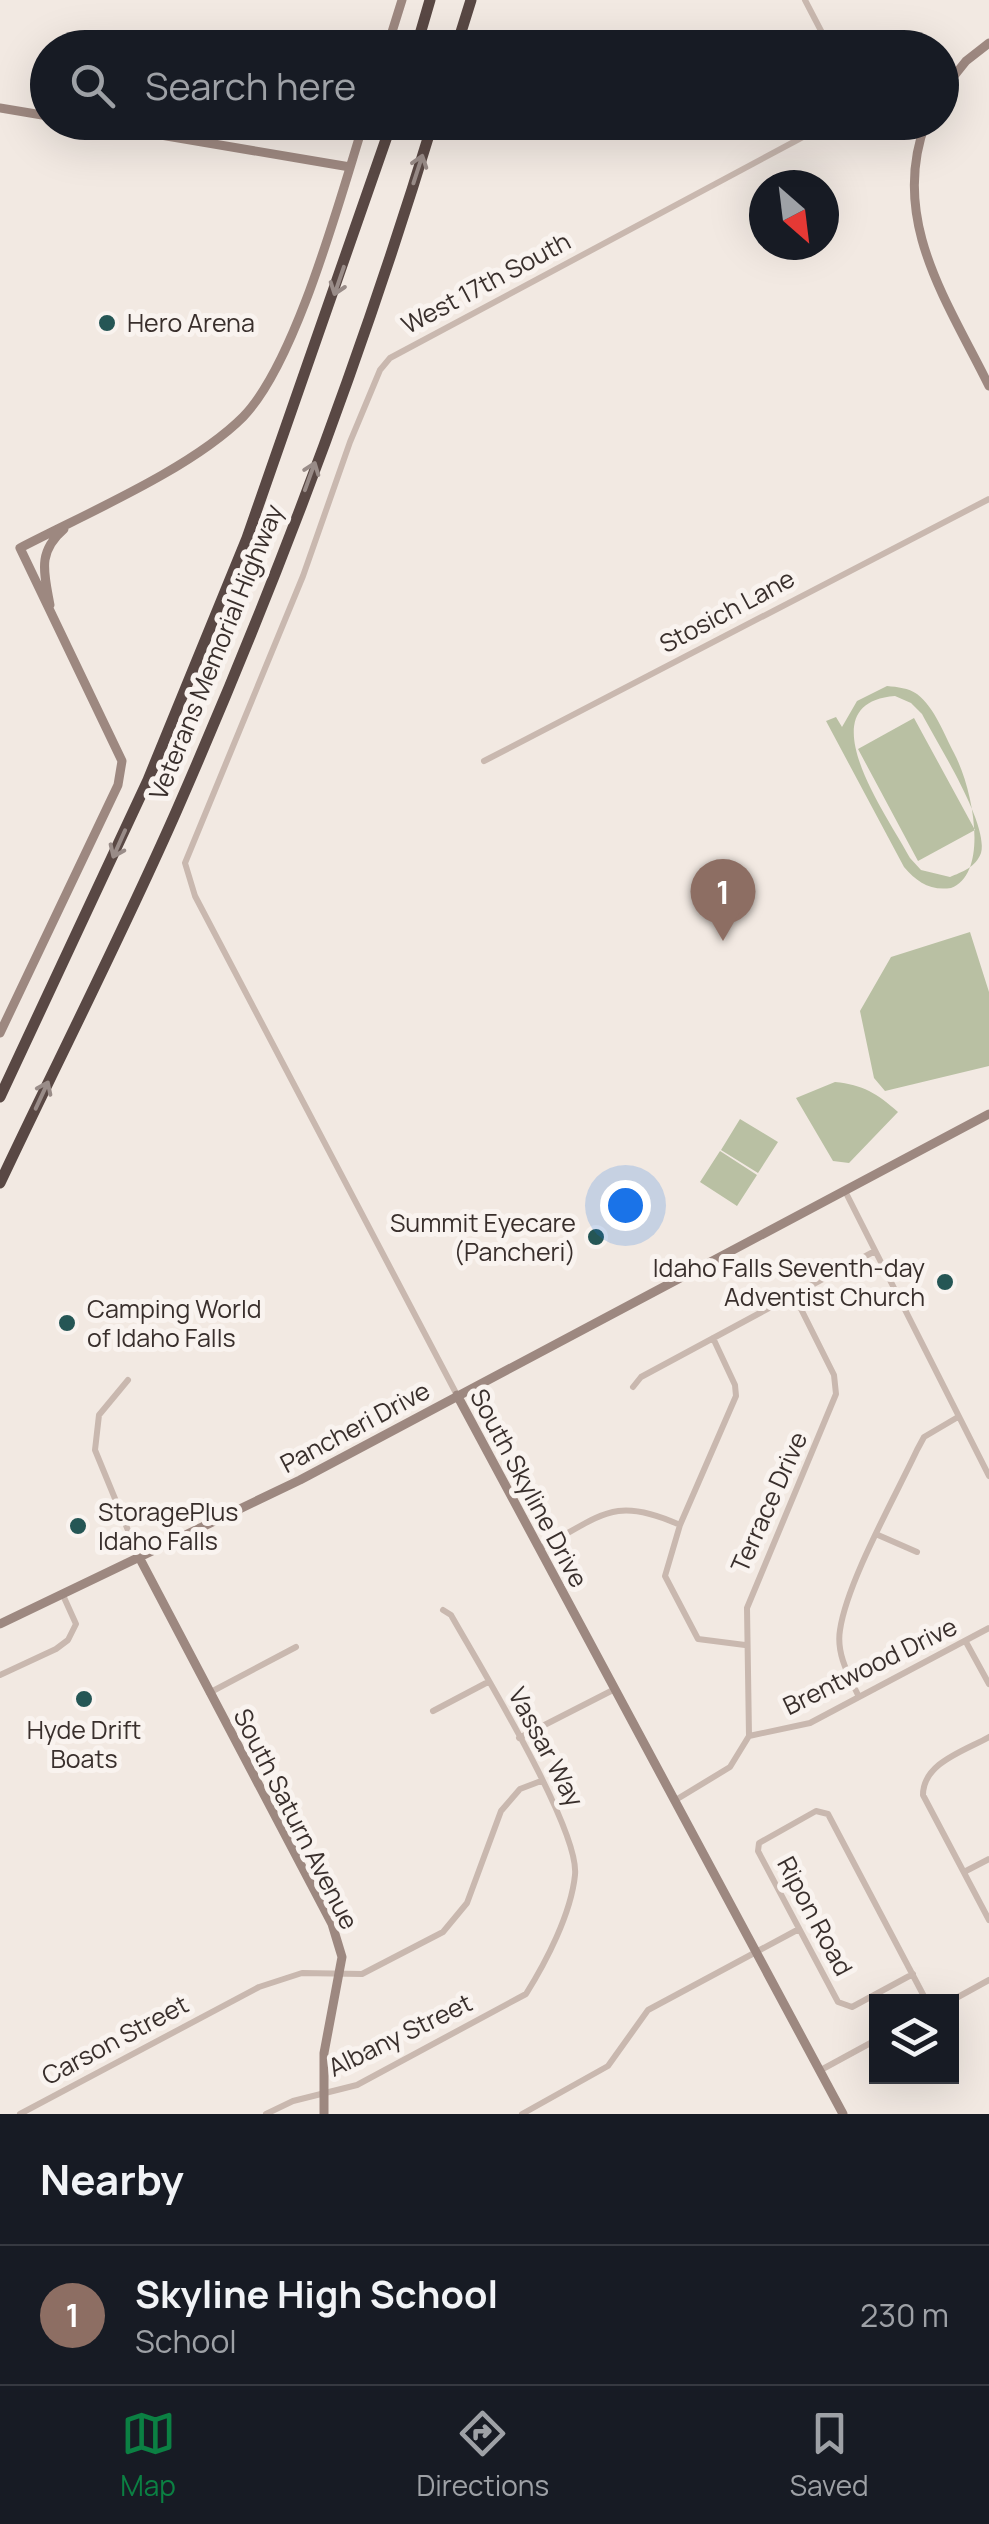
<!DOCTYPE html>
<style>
body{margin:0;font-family:Manrope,sans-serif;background:#20242c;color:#f1f3f6}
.controls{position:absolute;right:30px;bottom:30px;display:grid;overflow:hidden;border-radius:0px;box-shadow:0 10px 40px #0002}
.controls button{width:90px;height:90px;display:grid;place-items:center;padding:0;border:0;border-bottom:2px solid #363941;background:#171b24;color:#f1f3f6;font:50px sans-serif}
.compass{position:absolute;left:749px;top:170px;width:90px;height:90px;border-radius:50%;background:#171b24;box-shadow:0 10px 40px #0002;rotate:152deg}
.you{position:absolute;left:625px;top:1205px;width:35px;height:35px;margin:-25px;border:8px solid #fff;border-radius:50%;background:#1a73e8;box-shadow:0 0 0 15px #1a73e833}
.badge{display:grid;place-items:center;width:65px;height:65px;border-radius:50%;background:#0b8043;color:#fff;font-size:32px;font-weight:700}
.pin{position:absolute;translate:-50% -82px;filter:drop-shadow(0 2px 5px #0008)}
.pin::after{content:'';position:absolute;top:52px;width:35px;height:30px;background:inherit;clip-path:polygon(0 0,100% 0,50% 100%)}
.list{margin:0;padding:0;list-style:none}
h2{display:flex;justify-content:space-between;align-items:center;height:130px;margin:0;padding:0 40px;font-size:42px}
h2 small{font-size:32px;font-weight:400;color:#9ea1a6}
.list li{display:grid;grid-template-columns:65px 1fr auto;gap:30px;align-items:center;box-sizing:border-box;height:140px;padding:0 40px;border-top:2px solid #363941}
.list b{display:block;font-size:38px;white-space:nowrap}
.list p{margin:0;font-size:32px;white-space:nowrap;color:#9ea1a6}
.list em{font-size:32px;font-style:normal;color:#9ea1a6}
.icon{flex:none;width:55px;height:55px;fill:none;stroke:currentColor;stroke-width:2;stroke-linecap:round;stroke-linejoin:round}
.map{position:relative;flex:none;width:989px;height:2114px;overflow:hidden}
.search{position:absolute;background:#171b24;box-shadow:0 10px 40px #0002;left:30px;right:30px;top:30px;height:110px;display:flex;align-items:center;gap:25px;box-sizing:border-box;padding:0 35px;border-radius:55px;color:#9ea1a6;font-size:38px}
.sheet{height:270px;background:#171b24}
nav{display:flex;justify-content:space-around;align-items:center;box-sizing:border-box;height:140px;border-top:2px solid #363941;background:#171b24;font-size:28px;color:#9ea1a6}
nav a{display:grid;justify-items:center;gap:5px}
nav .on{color:#0b8043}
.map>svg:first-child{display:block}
</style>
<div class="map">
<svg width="989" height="2114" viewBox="0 0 989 2114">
<rect width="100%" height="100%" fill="#f2e9e2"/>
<path fill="#b9c0a3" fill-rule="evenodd" d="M887,686C898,687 908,688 917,694C935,708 944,734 954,753C974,791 989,874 951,888C930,891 917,882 904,867L826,721L836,717L842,727L857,701ZM895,696L911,703L922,714C937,743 989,824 981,853C976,867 962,872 950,877L921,870L910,858C889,818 804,703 895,696Z
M914,718L975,830L918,861L858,749Z
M970,932L989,992V1066L885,1091L874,1078L860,1011L891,957Z
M835,1082C863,1085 877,1093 898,1112L849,1163L833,1161L796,1098Z
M740,1119L778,1142L758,1173L721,1150Z
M720,1151L757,1175L737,1206L700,1182Z"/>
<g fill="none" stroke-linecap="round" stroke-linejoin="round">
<path stroke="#c9b8af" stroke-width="6" d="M805,0L830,48
M484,761L989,499
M845,1191L989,1476
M713,1338L735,1385L736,1396L680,1525L665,1576L698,1639L745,1645
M128,1380L99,1415L95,1450L139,1557
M633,1387L641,1377L875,1251
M457,1395L195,896L185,863L303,576L350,442L380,370L390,358L831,122
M878,1535L917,1552
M539,1549C601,1517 612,1494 680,1525
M966,1642L989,1684
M0,1675L56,1649L68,1640L76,1624L62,1593
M209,1693L296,1647
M859,1697C849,1676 836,1654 840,1630C847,1582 895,1497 917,1450L924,1437L958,1417
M433,1711L488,1682
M749,1736L747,1608L836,1394L834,1375L794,1295
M989,1737C964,1751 923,1763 923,1795L989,1920
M519,1738L613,1690
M674,1801L730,1767L749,1736L810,1723L989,1628
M964,1872L989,1859
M913,1974L852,2007L838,2002L758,1851L759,1843L816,1811L828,1814L927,2002
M949,2002L989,1980
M819,2071L876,2040
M20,2114L259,1987L302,1973L362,1974L443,1932L467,1903L501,1811L520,1789L541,1781
M266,2114L293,2101L357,2085L526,1994C546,1962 571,1914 575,1875C580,1829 478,1663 451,1615L443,1610
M522,2114L608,2066L648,2010L799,1929"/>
<path stroke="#9d8880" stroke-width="9" d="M387,48L402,0
M942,91L966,61L989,43
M0,108L48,116
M84,122L350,167
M926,122C889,219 947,301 989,386
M50,605C44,572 37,552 64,529
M0,1033L118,785L122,761L20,548C87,513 191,469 243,417C296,363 340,198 364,122
M457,1395L843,2114
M139,1557L332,1924L342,1957L324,2053V2114
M0,1624L300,1480L989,1114"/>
<path stroke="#594844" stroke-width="11" d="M416,48L430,0
M456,48L471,0
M0,1097L148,780L247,538L392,122
M0,1183C58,1060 121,937 176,812C274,588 362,356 433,122"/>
</g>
<defs><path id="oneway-shaft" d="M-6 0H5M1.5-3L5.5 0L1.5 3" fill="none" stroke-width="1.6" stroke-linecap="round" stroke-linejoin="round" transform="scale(2.5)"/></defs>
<g stroke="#998c88">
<use href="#oneway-shaft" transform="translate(418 169) rotate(-72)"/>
<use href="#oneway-shaft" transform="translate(339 281) rotate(109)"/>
<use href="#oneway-shaft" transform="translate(310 476) rotate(-70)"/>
<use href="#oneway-shaft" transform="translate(119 844) rotate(114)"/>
<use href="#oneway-shaft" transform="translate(42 1095) rotate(-65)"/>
</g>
<g fill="#255655" stroke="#f9f3ef" stroke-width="4">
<circle cx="107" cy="323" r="10"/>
<circle cx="596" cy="1237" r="10"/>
<circle cx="945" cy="1282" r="10"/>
<circle cx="67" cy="1323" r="10"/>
<circle cx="78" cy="1526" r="10"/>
<circle cx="84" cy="1699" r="10"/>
</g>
<g text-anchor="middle" stroke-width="10" stroke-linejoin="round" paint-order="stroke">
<g font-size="25" fill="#392f2c" stroke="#f9f3ef">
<text transform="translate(486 283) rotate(-28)" y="9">West 17th South</text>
<text transform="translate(727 611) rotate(-28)" y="9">Stosich Lane</text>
<text transform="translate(216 652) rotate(-68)" y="9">Veterans Memorial Highway</text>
<text transform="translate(355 1427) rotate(-28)" y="9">Pancheri Drive</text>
<text transform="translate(529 1488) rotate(62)" y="9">South Skyline Drive</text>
<text transform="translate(769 1502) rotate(-66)" y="9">Terrace Drive</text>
<text transform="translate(870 1666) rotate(-26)" y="9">Brentwood Drive</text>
<text transform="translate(546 1747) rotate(62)" y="9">Vassar Way</text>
<text transform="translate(296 1819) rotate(63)" y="9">South Saturn Avenue</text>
<text transform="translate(815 1916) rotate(62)" y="9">Ripon Road</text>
<text transform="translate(400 2035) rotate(-26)" y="9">Albany Street</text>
<text transform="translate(115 2040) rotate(-28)" y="9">Carson Street</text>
</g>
<g font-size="25" fill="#392f2c" stroke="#f9f3ef" text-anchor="start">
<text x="127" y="332">Hero Arena</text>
<text x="576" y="1232" text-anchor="end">Summit Eyecare<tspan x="576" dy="29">(Pancheri)</tspan></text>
<text x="925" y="1277" text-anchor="end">Idaho Falls Seventh-day<tspan x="925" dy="29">Adventist Church</tspan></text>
<text x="87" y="1318">Camping World<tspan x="87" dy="29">of Idaho Falls</tspan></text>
<text x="98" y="1521">StoragePlus<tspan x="98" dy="29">Idaho Falls</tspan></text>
<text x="84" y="1739" text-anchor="middle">Hyde Drift<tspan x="84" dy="29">Boats</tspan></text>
</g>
</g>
</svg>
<div class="controls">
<button><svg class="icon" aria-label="layers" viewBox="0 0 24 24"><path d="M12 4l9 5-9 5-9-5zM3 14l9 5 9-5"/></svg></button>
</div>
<svg class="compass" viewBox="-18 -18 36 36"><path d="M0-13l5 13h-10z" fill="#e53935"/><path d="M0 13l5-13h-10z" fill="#9ea1a6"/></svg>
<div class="you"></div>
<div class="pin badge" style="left:723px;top:941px;background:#8d6e63">1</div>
<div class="search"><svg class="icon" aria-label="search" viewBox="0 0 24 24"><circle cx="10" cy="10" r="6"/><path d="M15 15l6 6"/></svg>Search here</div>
</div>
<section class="sheet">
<h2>Nearby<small></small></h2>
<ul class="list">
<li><span class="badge" style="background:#8d6e63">1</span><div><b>Skyline High School</b><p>School</p></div><em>230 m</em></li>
</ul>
</section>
<nav>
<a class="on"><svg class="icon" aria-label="map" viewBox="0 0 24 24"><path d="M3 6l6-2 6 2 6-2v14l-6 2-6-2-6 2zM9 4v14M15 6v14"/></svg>Map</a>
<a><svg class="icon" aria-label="directions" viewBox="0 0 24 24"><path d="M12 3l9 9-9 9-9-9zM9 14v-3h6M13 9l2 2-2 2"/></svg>Directions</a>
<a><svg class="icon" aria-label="saved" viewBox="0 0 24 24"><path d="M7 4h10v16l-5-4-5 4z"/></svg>Saved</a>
</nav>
